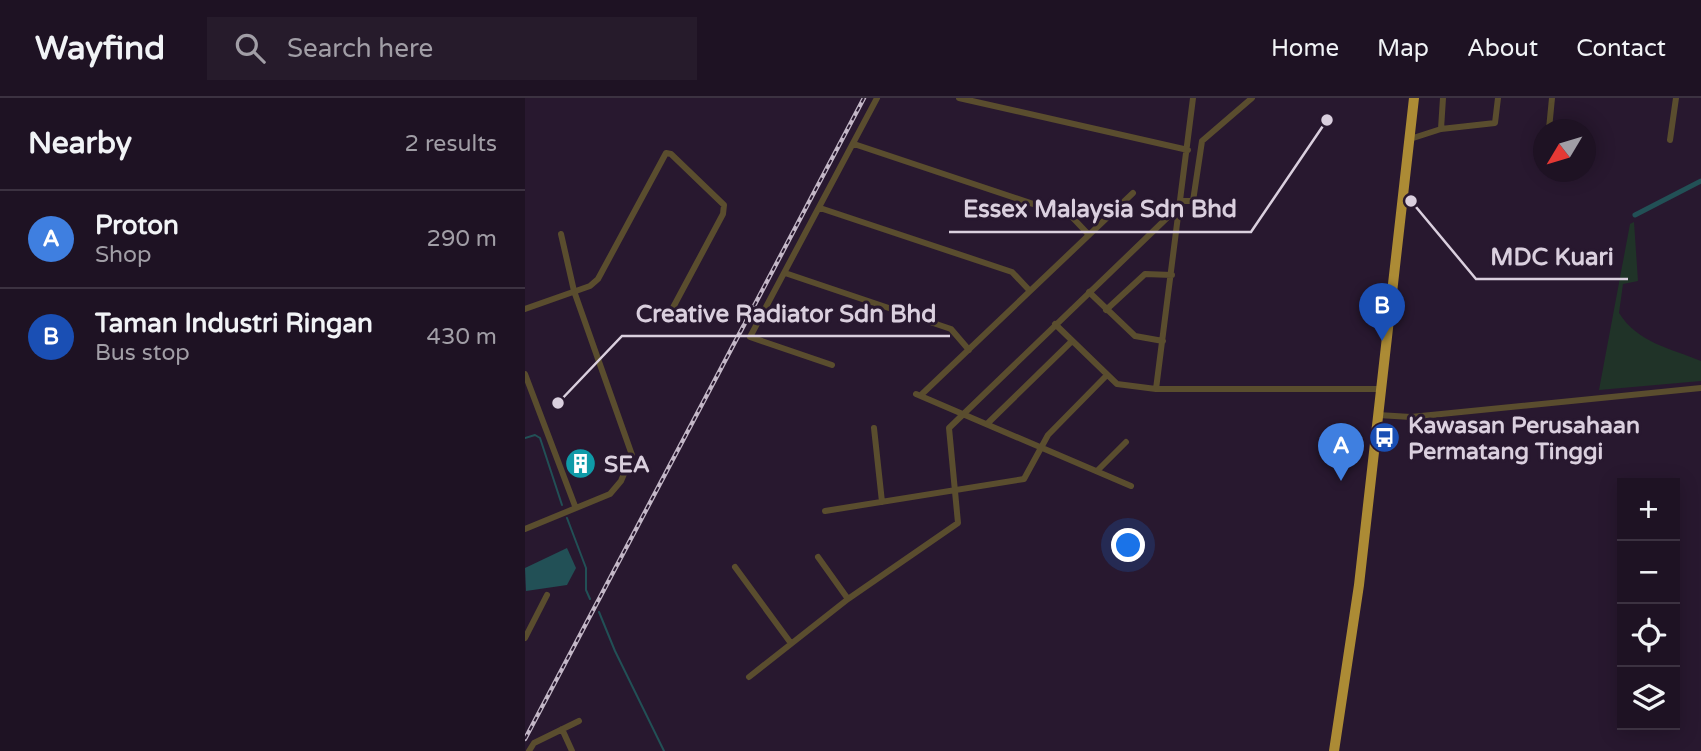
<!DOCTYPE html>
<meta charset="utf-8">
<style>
body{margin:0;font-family:"Varela Round",sans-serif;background:#261b2b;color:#f1f3f6}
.controls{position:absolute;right:21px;bottom:21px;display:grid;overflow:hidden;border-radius:0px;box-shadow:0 4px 18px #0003}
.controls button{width:63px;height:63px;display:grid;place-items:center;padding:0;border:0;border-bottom:2px solid #3c3241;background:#1e1223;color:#f1f3f6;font:35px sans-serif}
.compass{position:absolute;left:1008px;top:21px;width:63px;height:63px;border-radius:50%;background:#1e1223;box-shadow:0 4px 18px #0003;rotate:232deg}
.you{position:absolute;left:604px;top:448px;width:24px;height:24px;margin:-18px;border:5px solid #fff;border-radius:50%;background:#1a73e8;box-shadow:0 0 0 10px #1a73e833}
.badge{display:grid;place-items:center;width:46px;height:46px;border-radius:50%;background:#db2777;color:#fff;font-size:23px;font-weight:700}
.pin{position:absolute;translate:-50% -58px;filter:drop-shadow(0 2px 4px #0008)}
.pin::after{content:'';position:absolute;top:37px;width:24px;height:21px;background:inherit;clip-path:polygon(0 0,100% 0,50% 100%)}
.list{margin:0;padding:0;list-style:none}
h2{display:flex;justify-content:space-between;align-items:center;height:91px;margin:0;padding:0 28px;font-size:30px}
h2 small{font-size:23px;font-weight:400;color:#a19ea6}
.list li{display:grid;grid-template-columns:46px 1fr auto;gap:21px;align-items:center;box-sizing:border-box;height:98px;padding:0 28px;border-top:2px solid #3c3241}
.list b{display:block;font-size:26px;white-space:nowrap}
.list p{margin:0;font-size:23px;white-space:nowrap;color:#a19ea6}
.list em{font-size:23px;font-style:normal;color:#a19ea6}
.icon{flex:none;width:38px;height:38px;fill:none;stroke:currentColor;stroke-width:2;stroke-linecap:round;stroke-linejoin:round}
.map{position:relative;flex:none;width:1176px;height:653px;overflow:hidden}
header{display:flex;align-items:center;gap:42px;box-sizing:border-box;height:98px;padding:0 35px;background:#1e1223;border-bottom:2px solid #3c3241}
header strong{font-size:33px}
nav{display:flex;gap:38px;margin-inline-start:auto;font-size:24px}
.search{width:490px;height:63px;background:#261b2b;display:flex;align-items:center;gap:18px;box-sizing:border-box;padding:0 24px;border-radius:0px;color:#a19ea6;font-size:26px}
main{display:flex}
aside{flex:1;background:#1e1223}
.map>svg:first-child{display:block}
</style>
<header>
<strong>Wayfind</strong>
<div class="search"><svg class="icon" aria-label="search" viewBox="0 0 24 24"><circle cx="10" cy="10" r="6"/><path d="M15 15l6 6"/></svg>Search here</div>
<nav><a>Home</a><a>Map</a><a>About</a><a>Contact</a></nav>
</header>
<main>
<aside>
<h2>Nearby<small>2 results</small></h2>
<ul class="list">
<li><span class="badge" style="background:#3f7fe0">A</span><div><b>Proton</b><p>Shop</p></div><em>290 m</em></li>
<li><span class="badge" style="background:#1a4fb4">B</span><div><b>Taman Industri Ringan</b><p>Bus stop</p></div><em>430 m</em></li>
</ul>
</aside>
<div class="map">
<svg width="1176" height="653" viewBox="0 0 1176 653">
<rect width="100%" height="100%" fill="#28182f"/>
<path fill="#203328" d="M1109,124L1113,183L1098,186L1094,215C1113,245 1145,250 1176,263V283L1074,292L1105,126Z"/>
<path fill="#225056" d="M42,450L51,470L42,487L1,493L0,470Z"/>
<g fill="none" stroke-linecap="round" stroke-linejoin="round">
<path stroke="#225056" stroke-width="2" d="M0,340L10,337L15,340L37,407
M42,420L61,470V492L65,501
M74,514L90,553L139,653"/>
<path stroke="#225056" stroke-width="5" d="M1110,117L1176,83"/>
<path stroke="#5a4d2e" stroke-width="6" d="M434,0L663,52
M916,31L918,0
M1024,31L1027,0
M885,41L916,31L970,25L973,0
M1145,42L1151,0
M329,46L547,119L564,137
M658,103H668L677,43L727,0
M295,110L487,174L505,193
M260,175L426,231L444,252
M564,194L610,238L638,243
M0,211L65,188L73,181L141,55L146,56L199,107L198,116L144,217
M581,212L620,176L647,177
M530,226L592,286L631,291H857
M307,267L225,239L352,0
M0,276L50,408
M631,291L668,0
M391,296L606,388
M396,297L608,95
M853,317L886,319L1176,290
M463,325L547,243
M349,330L357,404
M572,373L601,344
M300,413L499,381L523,337L581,278
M0,431L85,396L96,383L107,357L49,193L36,136
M293,459L323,501
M210,469L265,544
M0,540L22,497
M224,579L323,501L433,425L424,330L645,117L656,114
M37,631L47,653
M4,653L9,645L54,623"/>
<path stroke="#ac8b35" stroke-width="10" d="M809,653L834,487L889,0"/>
<defs>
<path id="rail" d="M0,641L339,0"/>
</defs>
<use href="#rail" stroke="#c3b7c7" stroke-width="4.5"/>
<use href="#rail" stroke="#28182f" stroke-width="2" stroke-dasharray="5" stroke-linecap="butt"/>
</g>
<defs>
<symbol id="bus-disc" viewBox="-11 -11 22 22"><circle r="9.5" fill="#1a4fb4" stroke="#28182f"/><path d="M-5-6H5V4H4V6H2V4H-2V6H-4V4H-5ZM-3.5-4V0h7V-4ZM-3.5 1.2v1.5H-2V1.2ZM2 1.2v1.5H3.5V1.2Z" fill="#fff"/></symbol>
<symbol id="building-disc" viewBox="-11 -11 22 22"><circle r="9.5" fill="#0f9aa8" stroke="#28182f"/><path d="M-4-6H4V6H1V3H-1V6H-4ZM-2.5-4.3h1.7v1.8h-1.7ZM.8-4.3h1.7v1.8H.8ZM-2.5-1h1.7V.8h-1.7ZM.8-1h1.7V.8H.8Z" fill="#fff"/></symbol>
</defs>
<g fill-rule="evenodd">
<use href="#bus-disc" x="842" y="322" width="35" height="35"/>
<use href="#building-disc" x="38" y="348" width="35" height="35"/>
</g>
<g text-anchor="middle" stroke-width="6" stroke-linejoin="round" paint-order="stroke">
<g font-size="23" font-weight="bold" fill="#dacfde" stroke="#28182f" text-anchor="start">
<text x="883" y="335">Kawasan Perusahaan<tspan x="883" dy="26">Permatang Tinggi</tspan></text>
<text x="79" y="374">SEA</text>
</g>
</g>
<path fill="none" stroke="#dacfde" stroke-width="2.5" d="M802 22L726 134H424M886 103L951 181H1103M33 305L97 238H425"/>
<g fill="#dacfde" stroke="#28182f" stroke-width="2.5">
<circle cx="802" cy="22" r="7"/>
<circle cx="886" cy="103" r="7"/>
<circle cx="33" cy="305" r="7"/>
</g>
<g font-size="24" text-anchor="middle" font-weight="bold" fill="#dacfde" stroke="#28182f" stroke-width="6" stroke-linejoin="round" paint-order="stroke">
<text x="575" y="119">Essex Malaysia Sdn Bhd</text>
<text x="1027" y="167">MDC Kuari</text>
<text x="261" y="224">Creative Radiator Sdn Bhd</text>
</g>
</svg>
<div class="controls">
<button>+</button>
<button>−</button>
<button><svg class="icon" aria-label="locate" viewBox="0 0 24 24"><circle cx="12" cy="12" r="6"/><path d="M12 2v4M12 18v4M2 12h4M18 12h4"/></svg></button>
<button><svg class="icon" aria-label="layers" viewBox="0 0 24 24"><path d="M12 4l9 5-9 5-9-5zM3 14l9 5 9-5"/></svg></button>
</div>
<svg class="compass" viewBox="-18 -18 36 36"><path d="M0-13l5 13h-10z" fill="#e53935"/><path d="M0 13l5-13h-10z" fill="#a19ea6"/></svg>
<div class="you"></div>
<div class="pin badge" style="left:816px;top:383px;background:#3f7fe0">A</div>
<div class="pin badge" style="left:857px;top:243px;background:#1a4fb4">B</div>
</div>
</main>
